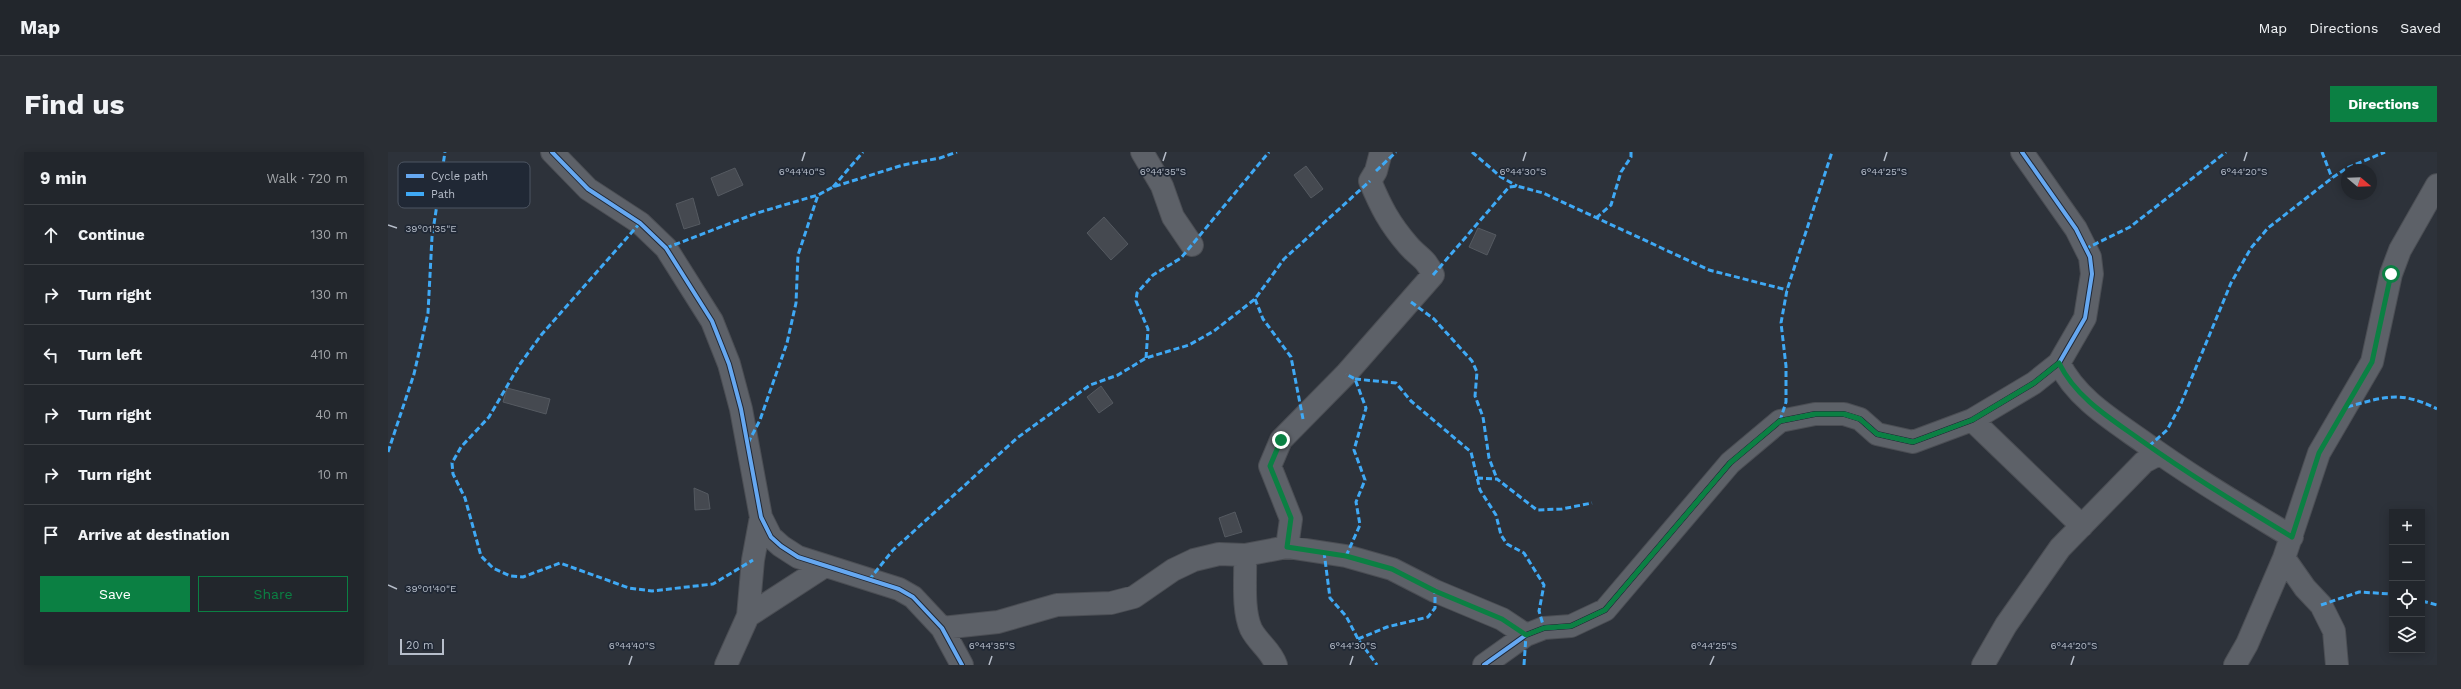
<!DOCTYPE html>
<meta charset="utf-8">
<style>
body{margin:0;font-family:"Work Sans",sans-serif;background:#2a2e34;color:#f1f3f6}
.controls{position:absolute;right:12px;bottom:12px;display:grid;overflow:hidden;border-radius:0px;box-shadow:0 2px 10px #0003}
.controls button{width:36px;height:36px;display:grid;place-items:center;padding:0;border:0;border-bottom:1px solid #3f4348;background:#22262c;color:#f1f3f6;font:20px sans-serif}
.compass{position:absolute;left:1953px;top:12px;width:36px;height:36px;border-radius:50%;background:#22262c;box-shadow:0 2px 10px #0003;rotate:109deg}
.scale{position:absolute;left:12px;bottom:10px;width:44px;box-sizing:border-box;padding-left:4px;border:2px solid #b7beca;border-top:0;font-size:11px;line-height:14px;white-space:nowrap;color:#b7beca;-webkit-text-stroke:3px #202835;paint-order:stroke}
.stop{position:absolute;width:12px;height:12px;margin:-9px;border:3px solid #0b8043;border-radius:50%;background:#fff}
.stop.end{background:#0b8043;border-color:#fff;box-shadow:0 1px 4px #0008}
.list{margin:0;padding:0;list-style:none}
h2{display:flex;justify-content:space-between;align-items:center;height:52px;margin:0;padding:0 16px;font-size:17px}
h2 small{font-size:13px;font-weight:400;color:#a2a5a9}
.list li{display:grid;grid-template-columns:26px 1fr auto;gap:12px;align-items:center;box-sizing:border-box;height:60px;padding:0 16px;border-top:1px solid #3f4348}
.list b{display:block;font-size:15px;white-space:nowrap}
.list em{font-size:13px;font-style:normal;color:#a2a5a9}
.actions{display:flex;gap:8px;padding:12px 16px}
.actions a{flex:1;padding:9px 0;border:1px solid #0b8043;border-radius:0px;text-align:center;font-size:14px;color:#0b8043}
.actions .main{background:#0b8043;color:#fff}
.icon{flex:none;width:22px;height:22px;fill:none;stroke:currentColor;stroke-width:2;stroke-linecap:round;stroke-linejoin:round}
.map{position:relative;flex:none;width:2049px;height:513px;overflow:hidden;border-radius:0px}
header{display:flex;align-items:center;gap:24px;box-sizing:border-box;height:56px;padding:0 20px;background:#22262c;border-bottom:1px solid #3f4348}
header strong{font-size:19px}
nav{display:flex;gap:22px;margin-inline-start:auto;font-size:14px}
.intro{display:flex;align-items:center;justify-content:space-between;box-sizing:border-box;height:96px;padding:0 24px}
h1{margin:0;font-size:28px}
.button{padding:10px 18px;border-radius:0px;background:#0b8043;color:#fff;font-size:14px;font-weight:700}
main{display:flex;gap:24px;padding:0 24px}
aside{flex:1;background:#22262c;border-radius:0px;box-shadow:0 2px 10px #0003}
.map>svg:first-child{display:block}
</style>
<header>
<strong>Map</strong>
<nav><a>Map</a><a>Directions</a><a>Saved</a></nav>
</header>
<div class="intro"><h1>Find us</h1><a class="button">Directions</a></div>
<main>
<aside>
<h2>9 min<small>Walk · 720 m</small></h2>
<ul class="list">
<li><svg class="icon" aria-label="ahead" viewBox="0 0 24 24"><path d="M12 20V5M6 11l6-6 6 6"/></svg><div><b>Continue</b></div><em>130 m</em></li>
<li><svg class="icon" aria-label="right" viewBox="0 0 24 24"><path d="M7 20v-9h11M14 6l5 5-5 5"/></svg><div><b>Turn right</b></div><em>130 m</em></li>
<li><svg class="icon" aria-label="left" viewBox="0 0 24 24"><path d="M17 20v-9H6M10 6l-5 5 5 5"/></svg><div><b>Turn left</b></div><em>410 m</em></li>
<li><svg class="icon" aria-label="right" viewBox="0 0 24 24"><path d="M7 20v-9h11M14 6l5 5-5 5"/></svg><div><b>Turn right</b></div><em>40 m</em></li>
<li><svg class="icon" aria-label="right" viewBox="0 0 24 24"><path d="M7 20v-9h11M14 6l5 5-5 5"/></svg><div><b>Turn right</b></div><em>10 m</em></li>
<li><svg class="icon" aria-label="arrive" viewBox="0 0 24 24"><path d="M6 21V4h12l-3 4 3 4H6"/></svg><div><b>Arrive at destination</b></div></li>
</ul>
<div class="actions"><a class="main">Save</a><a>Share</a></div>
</aside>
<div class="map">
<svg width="2049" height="513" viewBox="0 0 2049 513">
<rect width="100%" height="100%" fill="#2d323a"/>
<path fill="#454950" stroke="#555a61" d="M918,14L935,37L923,46L906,23Z
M347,16L355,33L330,44L323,26Z
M305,46L312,72L296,77L288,52Z
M716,65L740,92L723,108L699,81Z
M1090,76L1108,83L1099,103L1081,95Z
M713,234L725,251L711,261L699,245Z
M119,236L162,247L158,262L115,250Z
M306,336L320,342L322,357L307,358Z
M847,360L854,380L837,385L831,366Z"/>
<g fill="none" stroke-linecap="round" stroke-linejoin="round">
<defs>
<path id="minor" d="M164,0L200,37L252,71L278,96L324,169L341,212L353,257L373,365L383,385L393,394L410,405L511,437L525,445L554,476L574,513
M754,0L774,34L785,65L804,93
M1671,211C1688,246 1723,267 1754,289C1802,324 1853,354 1904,385
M1584,268L1694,374
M899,395L903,367L882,314L893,288L958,222L1045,123C1039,107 1030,105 1020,93C1001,71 993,55 982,29L988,19L993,0
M857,403C858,425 854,457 863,477C870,491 883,498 888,513
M1896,406L1917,436L1933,453L1946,479L1949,513
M360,464L437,414
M554,476L610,470L669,453L723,451L746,445L785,418L806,408L831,402L857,403L899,395L958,404L1004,417L1047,439L1114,467L1138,483
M338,513L360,464L365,408L373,365
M1096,513L1138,483L1156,476L1183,474L1217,458L1342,311L1392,269L1427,262H1456L1472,267L1489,282L1525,290L1584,268L1646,231L1671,211L1697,166L1704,122L1702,105L1688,77L1634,0
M1595,513L1618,473L1672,396L1756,310L1771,302
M1847,513L1859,492L1896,406L1931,301L1984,210L2003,122L2012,98L2049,33"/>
</defs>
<use href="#minor" stroke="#4b4e54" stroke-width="24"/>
<use href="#minor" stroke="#5d6168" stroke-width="22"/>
<path stroke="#3fa9f5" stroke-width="3" stroke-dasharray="6 3" stroke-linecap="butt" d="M1084,0L1113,25L1129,34
M1934,0L1944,26
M988,19L1008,0
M445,35L475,0
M1208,66L1223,53L1233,20L1243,5V0
M252,71L154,182L132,212L101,265L73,295L64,311L65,322L77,346L93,404L105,416L122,424L135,425L172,411L241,436L264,439L325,432L365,408
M278,96L369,61L430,43L445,35L515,13L552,6L569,0
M1697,97L1742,75L1838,0
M1045,123L1121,35L1129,34L1155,41L1321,118L1399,138
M867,147L875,167L903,205L915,267
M1023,150L1046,167L1084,209L1089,220L1087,244L1095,265L1101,306L1109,327
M758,206L760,177L748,149L749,141L765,123L793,106L881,0
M967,227L1008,231L1023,249L1083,300L1092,338L1108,363L1113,383L1119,392L1136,401L1156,433L1151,459L1156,476
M1959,255C1996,245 2012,238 2049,257
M1392,269L1398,250V214L1393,171L1399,138L1444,0
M360,291L372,268L399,191L408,151L410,103L430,43
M1761,294L1779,278L1792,254L1843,131L1863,96L1880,76L1944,26L1959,16L1997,0
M0,300L26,222L40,161L44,85L57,0
M1089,326L1109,327L1149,358L1174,357L1204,351
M936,400L942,446L958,464L970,487L989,513
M958,404L972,373L968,350L977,328L966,298L978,256L967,227L958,222
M481,428L505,398L629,286L702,233L730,223L758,206L801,193L826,179L867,147L896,107L982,29
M2034,449L2049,453
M1933,453L1971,440L2004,442
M970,487L999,475L1040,465L1047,456V439
M1136,513L1138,483"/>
<defs>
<path id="cycleway" d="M164,0L200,37L252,71L278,96L324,169L341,212L353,257L373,365L383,385L393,394L410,405L511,437L525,445L554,476L574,513
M1096,513L1138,483L1156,476L1183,474L1217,458L1342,311L1392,269L1427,262H1456L1472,267L1489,282L1525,290L1584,268L1646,231L1671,211L1697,166L1704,122L1702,105L1688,77L1634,0"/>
</defs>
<use href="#cycleway" stroke="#202835" stroke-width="6"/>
<use href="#cycleway" stroke="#66a8f1" stroke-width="4"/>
</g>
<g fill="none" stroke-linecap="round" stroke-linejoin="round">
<path stroke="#0b8043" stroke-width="5" d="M893,288L882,314L903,366L899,395L958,404L1004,417L1047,439L1114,467L1138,483L1156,476L1183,474L1217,458L1342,311L1392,269L1427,262H1456L1472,267L1489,282L1525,290L1584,268L1646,231L1671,211C1688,246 1723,267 1754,289C1803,324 1853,354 1904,385L1931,301L1984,210L2003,122"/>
</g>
<path fill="none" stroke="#b7beca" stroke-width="1.5" d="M414,9L417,0M775,9L778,0M1135,9L1138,0M1496,9L1499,0M1856,9L1859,0M0,73L9,76M0,433L9,437M241,513L244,504M601,513L604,504M962,513L965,504M1322,513L1326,504M1683,513L1686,504"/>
<rect x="10" y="10" width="132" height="46" rx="6" fill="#202835" stroke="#4d5562" stroke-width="1"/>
<rect x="18" y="22" width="18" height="4" fill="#66a8f1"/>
<rect x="18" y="40" width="18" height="4" fill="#3fa9f5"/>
<g font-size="11" fill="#b7beca">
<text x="43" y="28">Cycle path</text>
<text x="43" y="46">Path</text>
</g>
<g font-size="10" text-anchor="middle" fill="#b7beca" stroke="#202835" stroke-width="3.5" stroke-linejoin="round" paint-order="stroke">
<text x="414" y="23">6°44'40"S</text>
<text x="775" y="23">6°44'35"S</text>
<text x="1135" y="23">6°44'30"S</text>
<text x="1496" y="23">6°44'25"S</text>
<text x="1856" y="23">6°44'20"S</text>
<text x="43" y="80">39°01'35"E</text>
<text x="43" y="440">39°01'40"E</text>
<text x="244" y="497">6°44'40"S</text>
<text x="604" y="497">6°44'35"S</text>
<text x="965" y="497">6°44'30"S</text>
<text x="1326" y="497">6°44'25"S</text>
<text x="1686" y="497">6°44'20"S</text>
</g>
</svg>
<div class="controls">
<button>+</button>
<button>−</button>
<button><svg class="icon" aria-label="locate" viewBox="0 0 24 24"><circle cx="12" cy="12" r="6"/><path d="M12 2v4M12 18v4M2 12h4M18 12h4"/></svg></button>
<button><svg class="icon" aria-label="layers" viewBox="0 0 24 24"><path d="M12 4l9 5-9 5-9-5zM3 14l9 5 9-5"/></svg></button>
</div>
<svg class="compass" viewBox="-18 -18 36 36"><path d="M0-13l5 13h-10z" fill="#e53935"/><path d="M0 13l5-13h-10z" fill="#a2a5a9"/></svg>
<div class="scale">20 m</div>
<div class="stop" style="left:2003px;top:122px"></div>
<div class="stop end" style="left:893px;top:288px"></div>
</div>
</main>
